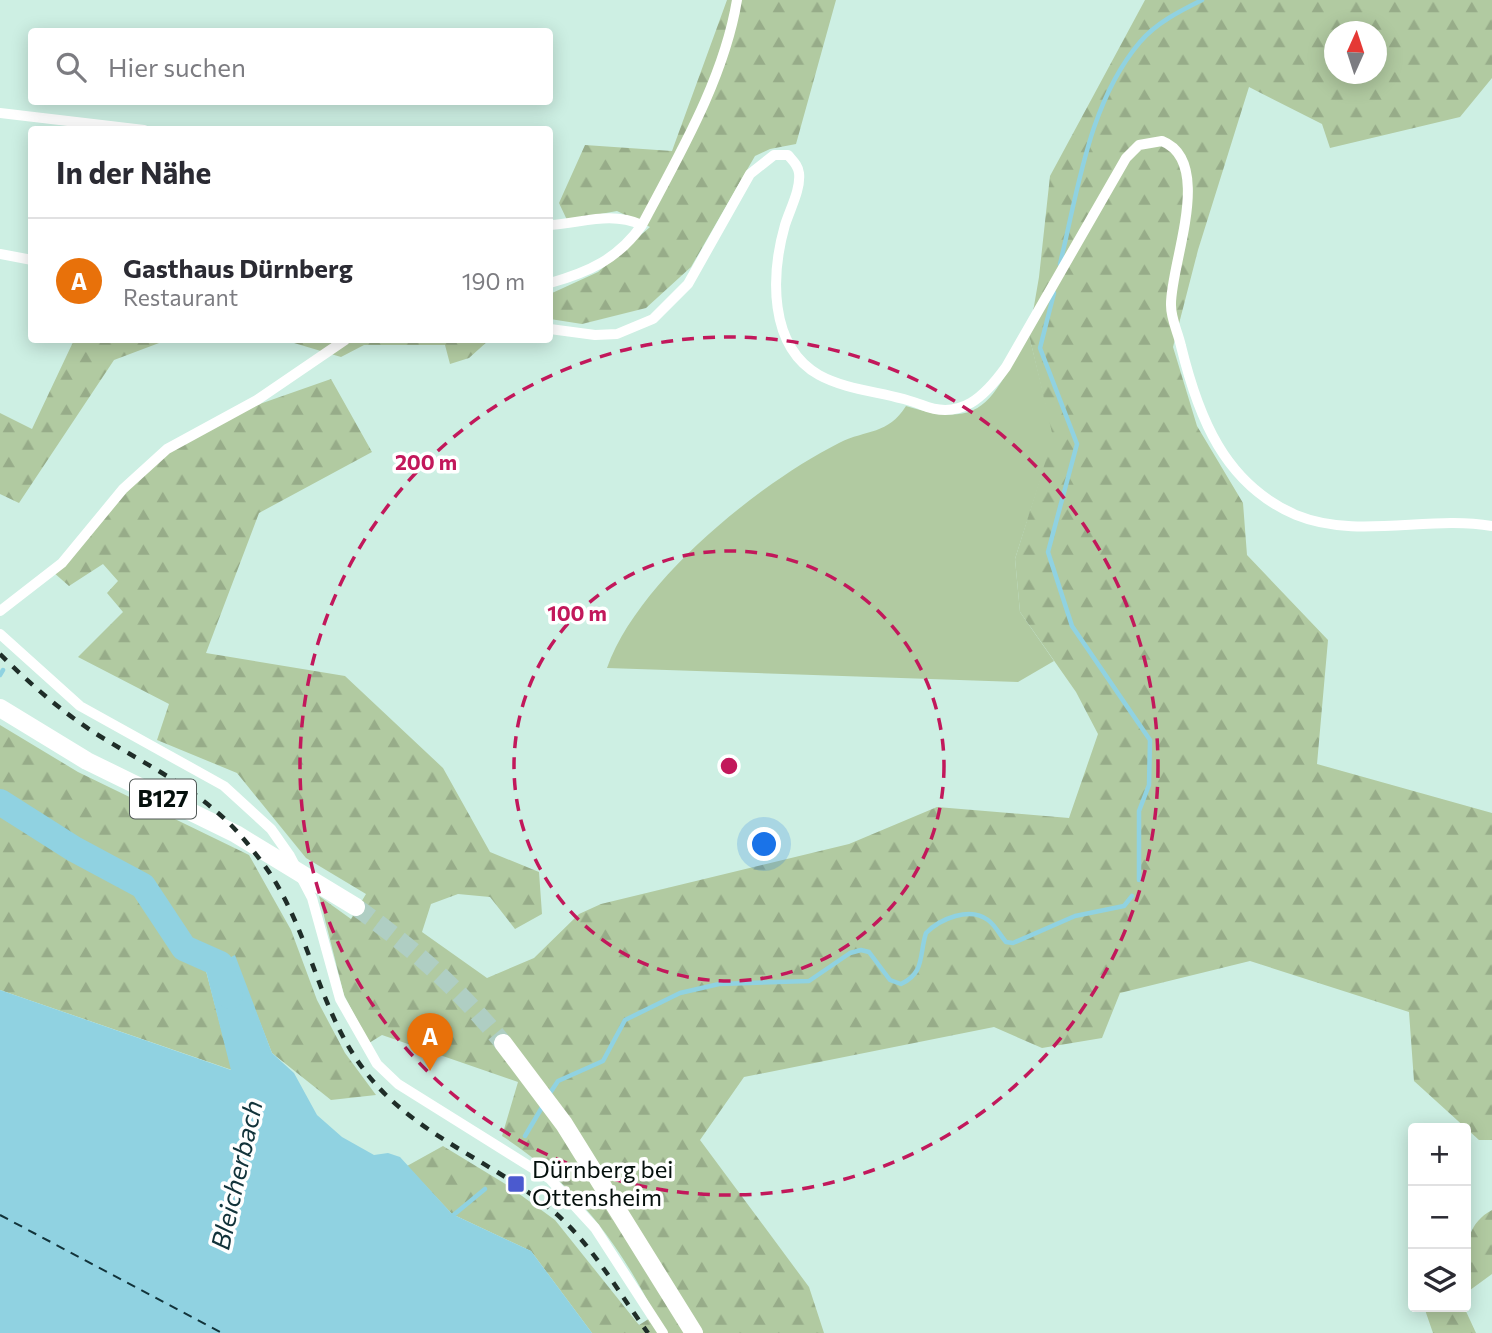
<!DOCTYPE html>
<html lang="de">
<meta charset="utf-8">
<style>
body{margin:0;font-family:Commissioner,sans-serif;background:#f2f2f3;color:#2b2b33}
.controls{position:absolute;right:21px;bottom:21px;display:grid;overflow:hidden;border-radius:7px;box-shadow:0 4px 18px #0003}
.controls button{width:63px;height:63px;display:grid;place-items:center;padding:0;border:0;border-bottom:2px solid #e1e1e2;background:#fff;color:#2b2b33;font:35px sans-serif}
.compass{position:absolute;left:1324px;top:21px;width:63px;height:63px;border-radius:50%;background:#fff;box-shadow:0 4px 18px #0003;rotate:3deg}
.you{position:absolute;left:765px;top:845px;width:24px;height:24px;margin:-18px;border:5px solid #fff;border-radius:50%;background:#1a73e8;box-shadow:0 0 0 10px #1a73e833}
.badge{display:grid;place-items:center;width:46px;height:46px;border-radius:50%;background:#4b5acf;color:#fff;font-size:23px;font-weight:700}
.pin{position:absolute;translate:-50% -58px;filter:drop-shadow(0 2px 4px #0008)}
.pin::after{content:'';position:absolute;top:37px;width:24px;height:21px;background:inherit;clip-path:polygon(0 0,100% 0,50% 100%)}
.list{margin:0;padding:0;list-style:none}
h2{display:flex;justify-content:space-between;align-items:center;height:91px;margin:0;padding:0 28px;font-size:30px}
h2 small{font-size:23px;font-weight:400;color:#7c7c81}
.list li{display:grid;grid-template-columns:46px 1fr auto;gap:21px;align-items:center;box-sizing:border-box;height:126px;padding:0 28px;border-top:2px solid #e1e1e2}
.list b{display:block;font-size:26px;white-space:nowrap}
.list p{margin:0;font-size:23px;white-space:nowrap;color:#7c7c81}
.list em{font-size:23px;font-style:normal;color:#7c7c81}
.icon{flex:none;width:38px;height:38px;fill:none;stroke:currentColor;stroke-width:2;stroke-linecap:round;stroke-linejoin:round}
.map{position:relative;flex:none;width:1492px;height:1333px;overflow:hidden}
.search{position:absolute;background:#fff;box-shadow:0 4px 18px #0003;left:28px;top:28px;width:525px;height:77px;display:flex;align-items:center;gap:18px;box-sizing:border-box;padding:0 24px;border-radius:7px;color:#7c7c81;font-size:26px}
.panel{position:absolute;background:#fff;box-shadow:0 4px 18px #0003;left:28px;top:126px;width:525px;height:217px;border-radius:7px}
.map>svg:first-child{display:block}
</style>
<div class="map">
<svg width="1492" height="1333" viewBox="0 0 1492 1333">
<defs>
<pattern id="forest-firs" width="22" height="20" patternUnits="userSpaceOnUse" patternTransform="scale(1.75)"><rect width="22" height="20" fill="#b1caa1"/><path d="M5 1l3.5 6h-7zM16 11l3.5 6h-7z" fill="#97ac89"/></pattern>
</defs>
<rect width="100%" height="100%" fill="#cdefe3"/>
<path fill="#b1caa1" d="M1029,335L1054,437L1015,559L1020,612L1054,661L1018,682L607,668C638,581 758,484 839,443C867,429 888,435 906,406C988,432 991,396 1029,335Z"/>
<path fill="url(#forest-firs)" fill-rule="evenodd" d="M727,0H836L796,144L770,149L755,156L691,267L646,308L582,324L550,319V294L598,272L650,227L617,211L567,220L559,203L585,145L672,151Z
M1145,0H1492V78L1460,117L1330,148L1322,124L1249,87L1198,250L1173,347L1197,426L1243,503L1247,555L1328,640L1317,764L1492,813V1140H1479L1414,1081L1409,1012L1250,961L1120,993L1102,1038L1042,1048L994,1027L744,1077L700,1140L809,1287L824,1333H592L531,1251L452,1214L407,1166L443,1146L507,1185L555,1220L639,1325L655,1315C618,1241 572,1181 502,1136L518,1082L382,1035L369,1043L344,995L319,896L351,919L366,894L306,858L237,773L157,740L169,704L78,657L123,612L107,593L118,581L103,564L69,586L53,572L160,451L231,414L331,379L372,452L259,513L206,653L345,676L443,768L490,852L539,872L542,914L515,929L490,897L458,894L431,904L422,932L487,978L534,958L579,914L601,904L849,844L937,807L1069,818L1098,734L1076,692L1020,612L1015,559L1053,437L1029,335L1039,277L1050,176ZM1334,32H1376V74H1334Z
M74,340H167L114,360L19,503L0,494V413L32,429Z
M284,340H489L469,358L450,364L445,345H364L341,357Z
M0,725L78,772L249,855L291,930L317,1000L345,1053L376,1095L331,1100L272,1053L234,956L206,971L232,1070L0,990Z
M1492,1210V1274L1466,1293C1466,1262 1460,1227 1492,1210Z
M1424,1307H1464L1476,1333H1433Z"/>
<path fill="#90d2e1" d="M235,955L272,1053L294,1073L317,1115L342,1137L374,1155L388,1153L400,1157L452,1214L531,1251L592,1333H0V990L231,1070L206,971Z"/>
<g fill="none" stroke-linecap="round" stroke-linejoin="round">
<path stroke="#90d2e1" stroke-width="4.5" d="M1060,264C1078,190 1089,102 1140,42C1156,23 1180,11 1202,0
M1054,293L1040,348L1077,444L1048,552L1072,626L1150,740L1149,785L1139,811V880
M0,675L3,670
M548,1096L558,1081L603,1061L625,1020L680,993L719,984L809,981L850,953L861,950L869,952L890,980L901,984C925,973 919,955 926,933C940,919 970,906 988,920C995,925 1000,935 1006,942L1013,943L1075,916L1124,906L1132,896
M525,1136L544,1104
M451,1217L485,1189"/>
<path stroke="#90d2e1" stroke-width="26" d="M0,802L74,849L143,886L184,948L220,964L230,996"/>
<path stroke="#12333a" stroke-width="2" stroke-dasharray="9 7" stroke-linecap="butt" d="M0,1215L222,1333"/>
<path stroke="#afcec3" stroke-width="18" stroke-dasharray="18 9" stroke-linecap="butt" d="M356,907C412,947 459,989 503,1043"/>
<path stroke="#fff" stroke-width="10" d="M0,113L144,130
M550,225C583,223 610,211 642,225
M0,254L32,260
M550,283C589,272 618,259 642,225C679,155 724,79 737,0
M550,329L595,335L617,334L653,319L688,284L750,174L774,155H788C793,161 798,165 799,173C801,189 790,209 785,225C771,274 768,346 819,375C850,392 890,392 922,405C961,421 985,396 1006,367L1126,158L1139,145L1162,141C1215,162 1170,265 1171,305C1171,320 1178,332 1181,346C1198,416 1224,484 1296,515C1357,540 1429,515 1492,526
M0,611L62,563L123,489L167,449L257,400L345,340
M0,634L80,706L224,786L271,829L290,856L312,898L340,999L377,1064L398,1084L550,1179L595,1228L663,1333"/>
<path stroke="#fff" stroke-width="18" d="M0,708L87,761L236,834L356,907
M503,1043L564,1124L694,1333"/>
<path stroke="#1f2d28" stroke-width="4.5" stroke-dasharray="9 9" stroke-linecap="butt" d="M0,654C30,684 62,712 98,735C151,768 207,793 247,843C259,858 271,873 280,890C319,961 325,1035 386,1095C433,1141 495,1165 547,1206C590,1240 616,1289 648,1333"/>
</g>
<g fill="none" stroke="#c2185b" stroke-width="3.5" stroke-dasharray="12 9">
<circle cx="729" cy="766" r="215"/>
<circle cx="729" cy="766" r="429"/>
</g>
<rect fill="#4b5acf" stroke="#fff" stroke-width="2.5" x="507" y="1175" width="18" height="18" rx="3.5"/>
<g text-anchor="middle" stroke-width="7" stroke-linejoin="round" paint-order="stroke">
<rect fill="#fff" stroke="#505856" stroke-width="2" x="130" y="779.5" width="66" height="39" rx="5"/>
<g font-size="23" font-weight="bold" fill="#05100d">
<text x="163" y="807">B127</text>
</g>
<g font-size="24" fill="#05100d" stroke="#fff" text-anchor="start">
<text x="532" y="1178">Dürnberg bei<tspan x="532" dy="28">Ottensheim</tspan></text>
</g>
<g font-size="26" font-style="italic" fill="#12333a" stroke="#fff">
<text transform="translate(237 1175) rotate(-77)" y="9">Bleicherbach</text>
</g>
</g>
<circle cx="729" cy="766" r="10" fill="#c2185b" stroke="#fff" stroke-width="3.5"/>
<g font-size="21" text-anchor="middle" font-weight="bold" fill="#c2185b" stroke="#fff" stroke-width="7" stroke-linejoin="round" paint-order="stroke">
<text x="426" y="470">200 m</text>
<text x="577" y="621">100 m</text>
</g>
</svg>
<div class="controls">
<button>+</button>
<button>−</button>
<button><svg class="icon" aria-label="layers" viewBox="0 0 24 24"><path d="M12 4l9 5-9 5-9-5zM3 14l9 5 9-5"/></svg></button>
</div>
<svg class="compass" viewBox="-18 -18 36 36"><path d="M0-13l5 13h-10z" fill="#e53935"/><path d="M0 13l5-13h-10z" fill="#7c7c81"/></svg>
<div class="you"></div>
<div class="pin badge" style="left:430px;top:1071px;background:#e8710a">A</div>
<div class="search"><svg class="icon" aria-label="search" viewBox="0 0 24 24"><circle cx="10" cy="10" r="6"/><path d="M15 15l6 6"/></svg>Hier suchen</div>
<section class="panel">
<h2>In der Nähe<small></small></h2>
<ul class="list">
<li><span class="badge" style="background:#e8710a">A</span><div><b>Gasthaus Dürnberg</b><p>Restaurant</p></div><em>190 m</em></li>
</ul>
</section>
</div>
